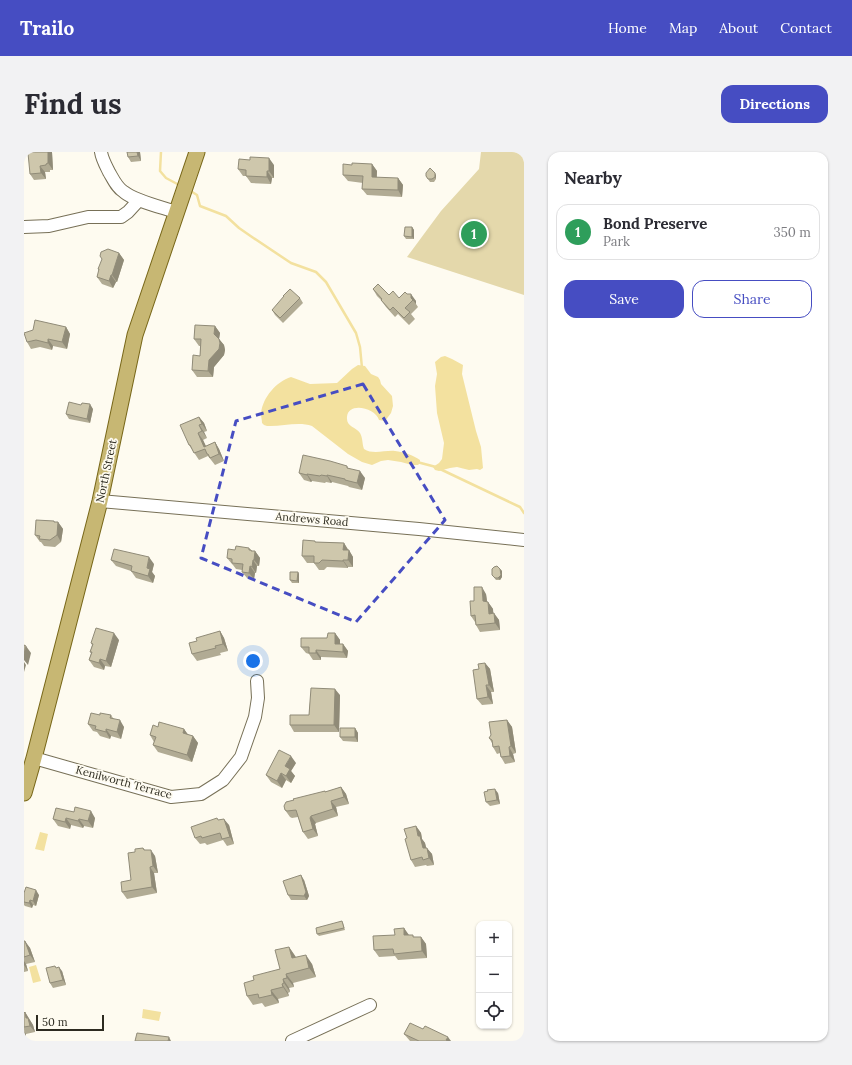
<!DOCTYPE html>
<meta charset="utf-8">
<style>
body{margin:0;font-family:Lora,serif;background:#f2f2f3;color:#2b2b33}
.controls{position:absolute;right:12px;bottom:12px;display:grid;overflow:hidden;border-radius:8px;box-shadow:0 1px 3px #0004}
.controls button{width:36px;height:36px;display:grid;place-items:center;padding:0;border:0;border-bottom:1px solid #e1e1e2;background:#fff;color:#2b2b33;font:20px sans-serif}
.scale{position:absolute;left:12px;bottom:10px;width:68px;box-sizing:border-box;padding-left:4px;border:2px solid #2d2b20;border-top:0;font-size:11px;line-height:14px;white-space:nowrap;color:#2d2b20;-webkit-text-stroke:3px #fefbf0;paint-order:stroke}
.you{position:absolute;left:229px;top:509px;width:14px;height:14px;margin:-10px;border:3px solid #fff;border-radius:50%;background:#1a73e8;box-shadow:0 0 0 6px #1a73e833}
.badge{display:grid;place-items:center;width:26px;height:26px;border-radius:50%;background:#464dc2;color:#fff;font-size:13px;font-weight:700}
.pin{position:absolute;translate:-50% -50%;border:2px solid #fff;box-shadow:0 1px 4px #0006}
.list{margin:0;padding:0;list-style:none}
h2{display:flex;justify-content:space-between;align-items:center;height:52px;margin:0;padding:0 16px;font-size:17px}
h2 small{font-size:13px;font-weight:400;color:#7c7c81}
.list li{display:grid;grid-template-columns:26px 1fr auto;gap:12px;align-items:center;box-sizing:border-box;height:56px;margin:0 8px 8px;padding:0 8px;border:1px solid #e1e1e2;border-radius:12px}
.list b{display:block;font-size:15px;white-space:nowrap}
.list p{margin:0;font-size:13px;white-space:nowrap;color:#7c7c81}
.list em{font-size:13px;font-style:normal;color:#7c7c81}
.actions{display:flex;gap:8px;padding:12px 16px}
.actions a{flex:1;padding:9px 0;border:1px solid #464dc2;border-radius:12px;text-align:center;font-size:14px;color:#464dc2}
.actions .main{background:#464dc2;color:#fff}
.icon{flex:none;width:22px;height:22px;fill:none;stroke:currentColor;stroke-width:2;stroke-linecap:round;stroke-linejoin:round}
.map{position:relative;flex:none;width:500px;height:889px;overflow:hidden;border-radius:12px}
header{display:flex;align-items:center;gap:24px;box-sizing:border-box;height:56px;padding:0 20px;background:#464dc2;color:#fff}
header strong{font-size:19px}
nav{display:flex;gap:22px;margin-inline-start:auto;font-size:14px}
.intro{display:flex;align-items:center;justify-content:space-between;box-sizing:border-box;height:96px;padding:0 24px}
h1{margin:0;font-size:28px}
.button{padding:10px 18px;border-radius:12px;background:#464dc2;color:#fff;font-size:14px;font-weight:700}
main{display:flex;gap:24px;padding:0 24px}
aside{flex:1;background:#fff;border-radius:12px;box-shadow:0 1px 3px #0004}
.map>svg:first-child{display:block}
</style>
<header>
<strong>Trailo</strong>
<nav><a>Home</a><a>Map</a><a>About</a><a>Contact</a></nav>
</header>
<div class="intro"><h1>Find us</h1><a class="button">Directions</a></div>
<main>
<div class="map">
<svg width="500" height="889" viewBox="0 0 500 889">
<rect width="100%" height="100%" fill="#fefbf0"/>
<path fill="#e4d8ab" d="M457,0H500V143L383,105L417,59L455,17Z"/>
<path fill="#f3e19f" d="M421,204L428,207L439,213L438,222L452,279L457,295L459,316L456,318L453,317L445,318L433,315L426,316L415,319L411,318L409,315L415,311L418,307L420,291L413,261L411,234L413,222L411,210L417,205Z
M334,213L341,214L347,222L354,225L356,228L357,232L368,244L369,254L367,261L361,269L355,268C352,256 324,249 323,265C322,275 332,275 336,281C339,286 338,292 340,297C349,303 361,298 371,299C380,300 389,303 396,308V311L394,313H388L377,310L364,308L357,309L348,313L338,310L324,302L288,274C274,269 257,275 243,274L240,273L238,271C238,268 237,265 237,261C239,245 252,230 267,225L286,232L313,231L328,217Z
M16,680L24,682L20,699L11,697Z
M12,813L17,829L9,831L5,815Z
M119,857L137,860L135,869L118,866Z"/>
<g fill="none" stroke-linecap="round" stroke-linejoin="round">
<path stroke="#f3e19f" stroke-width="2.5" d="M137,0L136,19L142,26L157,34
M165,38L173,43L176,54L202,64L215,76L228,85L267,111L292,120L302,130L332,181L336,195L338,216
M393,310L412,315
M416,317L496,355L500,361"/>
<defs>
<path id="minor" d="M77,0C78,7 82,14 85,20C89,27 93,36 100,40C111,49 137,55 152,60
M0,75L25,74L64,65H97L104,60L115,48
M76,349L395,377L500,388
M10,606L147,645L177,642L199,628L217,605L231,565L234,546L233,529
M268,889L346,853"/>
<path id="major" d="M0,641L10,606L76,349L111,183L173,0"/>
</defs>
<use href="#minor" stroke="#777057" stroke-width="14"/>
<use href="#major" stroke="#786719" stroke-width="17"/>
<use href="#minor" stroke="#fff" stroke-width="12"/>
<use href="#major" stroke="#c7b773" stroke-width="15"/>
</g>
<path fill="#b1ab94" d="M11,0H28L29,18H26V20H21L22,27L10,28L6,22Z
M103,0H116L117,9L107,10L104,5Z
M348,12L353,19V26H374L379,33L378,45L343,43L338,37L339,31L324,29L319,23L328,13Z
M250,13V26H248L247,32L227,31L222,24H219L214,17Z
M412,23V27L410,30H406L402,24Z
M388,75L390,78V87H382L380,84Z
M95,101L100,108L93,130H92L89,136L78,132L73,125L75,119L74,117Z
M349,137L365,143L375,146L383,142L392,149V152L394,155L387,162L391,167L385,173L374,162L371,165L362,155L357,148L353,144Z
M276,146L279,151L259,171L251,163L248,158Z
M191,174L196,181L195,187L200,193L201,198L200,203L190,215L189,225H173L168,218L176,204V194H175L170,187Z
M42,175L46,182L43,197L29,194L28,198L16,195L7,197L3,190Z
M57,253L69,257L66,271L45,267L42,262Z
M175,265L180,271L183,279L180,280L183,286L179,288L182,294L191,290L195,297L200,309L191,313L184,304L175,308L165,293Z
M323,314L324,316L341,326L338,338L325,335L324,334L308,330L307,331L302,330L301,331L288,329L287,330L280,328L275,321Z
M31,370H34L39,377L37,390L31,395L20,394L17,390H16L11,383Z
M291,390L320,391L329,405V415H324V416L303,415L300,418H295L290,411H283L278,404Z
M225,396L228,399H231L236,406L235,414H233L232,421H231L230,427L223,426L218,420V418L212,417L209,413L208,412L203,406L211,398Z
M87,408L130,412L128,420L131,424L129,431L112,426L107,419L92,414Z
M476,417L478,419V425L476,428H472L468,423Z
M274,420L275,422V431H268L266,428Z
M462,442L463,450H464L469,457V461L475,468L476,478L456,480L452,473L451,470L447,464Z
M196,479L200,486L204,499L196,501L197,503L173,509L168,502L173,489Z
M311,481L316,488V492H319L324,499L323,506L297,505V508H289L285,502L282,501L277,495L303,486Z
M95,488L87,515L81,514L80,518L70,515L65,508L67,501L66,500L68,493L67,491Z
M461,511L466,517L470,540H467L469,552L458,553L453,547L455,517Z
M316,543L315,580H270L266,573L285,563L286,550Z
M76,563H87L89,566L100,575L97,587L87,584L86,587L76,584L73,580L69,579L64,572Z
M483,568L488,575L492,601L489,602L491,610L481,612L477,605L476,601L473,602L469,595L468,591L465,586Z
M134,575L160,577L164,583L169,584L174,591L168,610L134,600L129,593L130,590L126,583Z
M331,576L334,581V590L319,589L316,585Z
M272,611L267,619L271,624L267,631L262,628L258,636L247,630L242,623Z
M317,635L322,642L325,652L312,655L314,664L292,671L291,672L294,684L284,687L279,680L274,665L268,666L266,665L261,658L301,639V640Z
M474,641L476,652L466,654L462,650Z
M32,656L71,666L69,676L60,674L59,676L47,673L46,677L34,674L29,667Z
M194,668L205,673L210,692L203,694L199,688L183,693L181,691L176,692L171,686Z
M392,674L397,681L398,687L401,691L402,696L408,702L410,713L403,714L402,713L391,715L387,708L383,686Z
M119,696L121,698L131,704L134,721H130L133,741L103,747L98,740L107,728L111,700Z
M280,728L285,744L283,748H267L264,743Z
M0,741L15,743L12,754L9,753L8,756L1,754L0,753Z
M319,771L321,778L295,784L293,782Z
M380,776L384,783L391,785H397L402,792L403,806L374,808L371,804L355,805L350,798Z
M0,789L6,796L11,810L2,812L4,819L0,820Z
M265,795L272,805L288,812L292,825L269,831L270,835L265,836L266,840L264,841L265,844L254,847L255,851L241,855L238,851L229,853L223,844L230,828L256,817Z
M38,819L42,833L29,836L26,831Z
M1,860L9,873L11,880L2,882V885L0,886V861Z
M399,877L427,889H386L380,882Z"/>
<path fill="#908b78" d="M24,0H28L29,18L24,11Z
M113,0H116L117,9L114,4Z
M245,6L250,13V26L245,19Z
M348,12L353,19L352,32L348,25Z
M16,14L21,20L22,27L17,21Z
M243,19L248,26L247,32L243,25Z
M411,21L412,23V27L411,25Z
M374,26L379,33L378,45L374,38Z
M388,75L390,78V87L388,85Z
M95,101L100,108L93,130L88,123Z
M87,123L92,130L89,136L85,129Z
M387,142L392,149V152L387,146Z
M191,174L196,181L195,187L200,193L201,198L200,203L190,215L189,225L184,219L185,208L190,182Z
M42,175L46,182L43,197L38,190Z
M24,187L29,194L28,198L24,191Z
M66,252L69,257L66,271L63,267Z
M175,265L180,271L183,279L178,272Z
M175,273L180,280L183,286L178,279Z
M174,281L179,288L185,301L180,295Z
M191,290L195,297L200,309L195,302Z
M336,319L341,326L338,338L333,331Z
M283,322L288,329L287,330L283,323Z
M303,323L308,330L307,331L303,324Z
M30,369L33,374L34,370L39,377L37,390L33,383Z
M320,391L324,398H319Z
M227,398L231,403V399L236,406L235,414L230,408Z
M325,398L329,405V415L324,408Z
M125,405L130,412L128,420L131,424L129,431L124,424L123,416Z
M229,408L233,414L232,421L228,415Z
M319,408L324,415V416L319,409Z
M226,414L231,421L230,427L225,421Z
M476,417L478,419V425L476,428L474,426Z
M274,420L275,422V431L273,429Z
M458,435L462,442L464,456L459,449Z
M464,450L469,457L470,468L465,462Z
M470,461L475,468L476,478L471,471Z
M196,479L200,486L204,499L199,492Z
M90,481L95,488L87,515L82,509Z
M311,481L316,488V499L311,492Z
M319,492L324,499L323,506L319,500Z
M2,494L7,501L4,513L0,508V502Z
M292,498L297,505V508L292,501Z
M76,507L81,514L80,518L75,511Z
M0,510L2,513L0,520Z
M461,511L466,517L470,540L465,533Z
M462,533L467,540L469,552L464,545Z
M311,537L316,543L315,580L310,573Z
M96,568L100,575L97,587L93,580Z
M483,568L488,575L492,601L487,594Z
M331,576L334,581V590L331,585Z
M82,577L87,584L86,587L82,580Z
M160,577L165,584L159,581Z
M169,584L174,591L168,610L163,603Z
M485,595L489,602L491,610L486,604Z
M267,604L272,611L267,619L271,624L267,631L262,624L261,614Z
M257,621L262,628L258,636L253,629Z
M317,635L322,642L325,652L320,645Z
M471,637L474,641L476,652L473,648Z
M307,649L312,655L314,664L309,657Z
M67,659L71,666L69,676L64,669Z
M287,664L292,671L291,672L294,684L289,677L286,666Z
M42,666L47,673L46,677L41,670Z
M55,667L60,674L59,676L54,669Z
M200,667L205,673L210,692L206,685Z
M392,674L397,681L398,687L401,691L404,703L399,696L394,684Z
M403,696L408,702L410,713L405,706Z
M127,698L131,704L134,721L129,714Z
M126,715L130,721L133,741L128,735Z
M277,723L280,728L285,744L283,748L280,744Z
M12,738L15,743L12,754L9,749Z
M6,748L9,753L8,756L5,751Z
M380,776L385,783H380Z
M397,785L402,792L403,806L398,799Z
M1,789L6,796L11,810L6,803Z
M265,795L271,804L274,815L268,806Z
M282,803L288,812L292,825L285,816Z
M0,809L2,812L4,819L0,813Z
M35,815L38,819L42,833L39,828Z
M262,822L269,831L270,835L263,826Z
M259,827L265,836L266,840L260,831Z
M258,832L264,841L265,844L259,835Z
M247,838L254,847L255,851L248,843Z
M1,860L9,873L11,880L6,874L2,866Z
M0,879L2,882V885L0,882Z
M145,885L147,889H144Z
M424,885L427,889H423L422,888Z"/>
<path fill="#cec7ac" stroke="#908b78" d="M11,0H24V11L22,12V13L16,14L17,21L6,22L4,1Z
M103,0H113L114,4L104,5Z
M226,5L245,6V19H243V25L222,24V18L214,17L215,7L226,8Z
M328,11L348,12V25L374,26V38L338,37L339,24L319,23V12L328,13Z
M406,16L411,21V25L408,27H404L402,24V21Z
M381,75H388V85L380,84Z
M84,97L95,101L88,123H87L85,129L73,125L75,117H74L78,107L76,104L77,100Z
M354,132L365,143L369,139L375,146L381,140L383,142H387V146L389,148L381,156L386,160L380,166L369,155L366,158L357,148L358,147L349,137Z
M266,137L276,146L256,166L248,158L260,144H259Z
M11,168L42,175L38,190L24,187V191L12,188L3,190L0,181L9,178Z
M171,173L191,174L190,182L195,187L196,191L195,197L185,208L184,219L168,218L169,203L176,204L177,187H170Z
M45,250L57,253L58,251L66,252L63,267L42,262Z
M175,265L178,272L175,273L178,279L174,281L180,295L191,290L195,302L186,306L184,302H183L181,297L170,301L166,293H165L156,273Z
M279,303L306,309L323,314V316L336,319L333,331L321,328V327L303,323V324L297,323L296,324L283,322V323L275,321Z
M12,368L30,369V370H34L33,383L26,388L15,387L16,384L11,383Z
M279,388L291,389V390L320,391L319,398H325L324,408H319V409L298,408L295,411H290V404H278Z
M212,394L225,396V398H227V399H231L230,408H229L228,415L226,414L225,421L218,420L219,412L208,411V407L203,406L204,397L211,398Z
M90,397L125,405L123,416L126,417L124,424L107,419L108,414L87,408Z
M473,414L476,417L477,423L474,426H471L468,423V417L470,415Z
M266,420H274L273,429L266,428Z
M450,435H458L459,449L464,450L465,462L470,461L471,471L452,473L451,463L447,464L446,449H450Z
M72,476L90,481L82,509L76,507L75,511L65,508L68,500H66L69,492L67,491Z
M196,479L199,492L191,494L192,496L168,502L165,491L173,489L172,486Z
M304,481H311V492H319V500L292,498V501H285V495H277V486H303Z
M0,493L2,494L0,502Z
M461,511L465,533H462L464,545L453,547L449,518L455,517L454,512Z
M287,536L311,537L310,573H266V563H285Z
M67,561L76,563V561L87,563L86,566L96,568L93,580L82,577V580L71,577L72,574L64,572Z
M483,568L487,594L485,595L486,604L477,605L475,594L469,595L468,588L465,586L467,583L465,570Z
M135,570L160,577L159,581L169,584L163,603L129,593L132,585L126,583L129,573L134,575Z
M316,576H331V585H316Z
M255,598L267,604L261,614L266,617L262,624L257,621L253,629L242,623Z
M317,635L320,645L307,649L309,657L287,664L286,666L289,677L279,680L272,658L263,659L261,658L260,654L262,650L270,648L269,647L301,639V640Z
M471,637L473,648L462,650L460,640L464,639L463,638Z
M51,655L67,659L64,669L55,667L54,669L42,666L41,670L29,667L32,656L50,660Z
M193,666L194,668L200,667L206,685L198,687L196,681L178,686L177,684L171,686L167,675Z
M392,674L394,684H396L399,696H403L405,706L399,708L398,705L387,708L381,687L383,686L380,677Z
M119,696L120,698H127L129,714L126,715L128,735L98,740L97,730L107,728L104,701L111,700V697Z
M277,723L282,740L280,744L264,743L259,729Z
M2,735L12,738L9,749L6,748L5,751L0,750V741Z
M318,769L320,776L293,782L292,776Z
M380,776V783H389V785H397L398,799L370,802L369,797L350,798L349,784L371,783L370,777Z
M0,789H1L6,803L0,805Z
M265,795L268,806L282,803L285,816L262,822L263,826L259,827L260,831L258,832L259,835L247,838L248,843L235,846L234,842L223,844L220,831L230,828L229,824L256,817L251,798Z
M31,814L32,816L35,815L39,828L26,831L22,816Z
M1,860L2,866H4L6,874L0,875V861Z
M386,871L399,877L401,874L424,885L422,888L424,889H395L380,882Z
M113,881L145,885L144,889H111Z"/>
<path fill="none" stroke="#464dc2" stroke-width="3" stroke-dasharray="8 5" stroke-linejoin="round" d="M339,232L421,368L332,470L177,406L212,269Z"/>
<g text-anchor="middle" stroke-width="3.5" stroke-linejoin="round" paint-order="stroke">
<g font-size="11" fill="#2d2b20" stroke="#fefbf0">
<text transform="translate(82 319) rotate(-78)" y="4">North Street</text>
<text transform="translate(288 367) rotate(5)" y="4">Andrews Road</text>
<text transform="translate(100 630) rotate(15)" y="4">Kenilworth Terrace</text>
</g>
</g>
</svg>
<div class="controls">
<button>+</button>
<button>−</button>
<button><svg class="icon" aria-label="locate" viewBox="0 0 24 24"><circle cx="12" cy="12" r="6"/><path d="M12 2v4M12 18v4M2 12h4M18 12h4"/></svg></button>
</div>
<div class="scale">50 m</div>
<div class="you"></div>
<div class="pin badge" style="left:450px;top:82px;background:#2e9e5b">1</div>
</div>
<aside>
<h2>Nearby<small></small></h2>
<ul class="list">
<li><span class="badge" style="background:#2e9e5b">1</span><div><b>Bond Preserve</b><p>Park</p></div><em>350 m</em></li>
</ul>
<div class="actions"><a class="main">Save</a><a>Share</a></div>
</aside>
</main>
